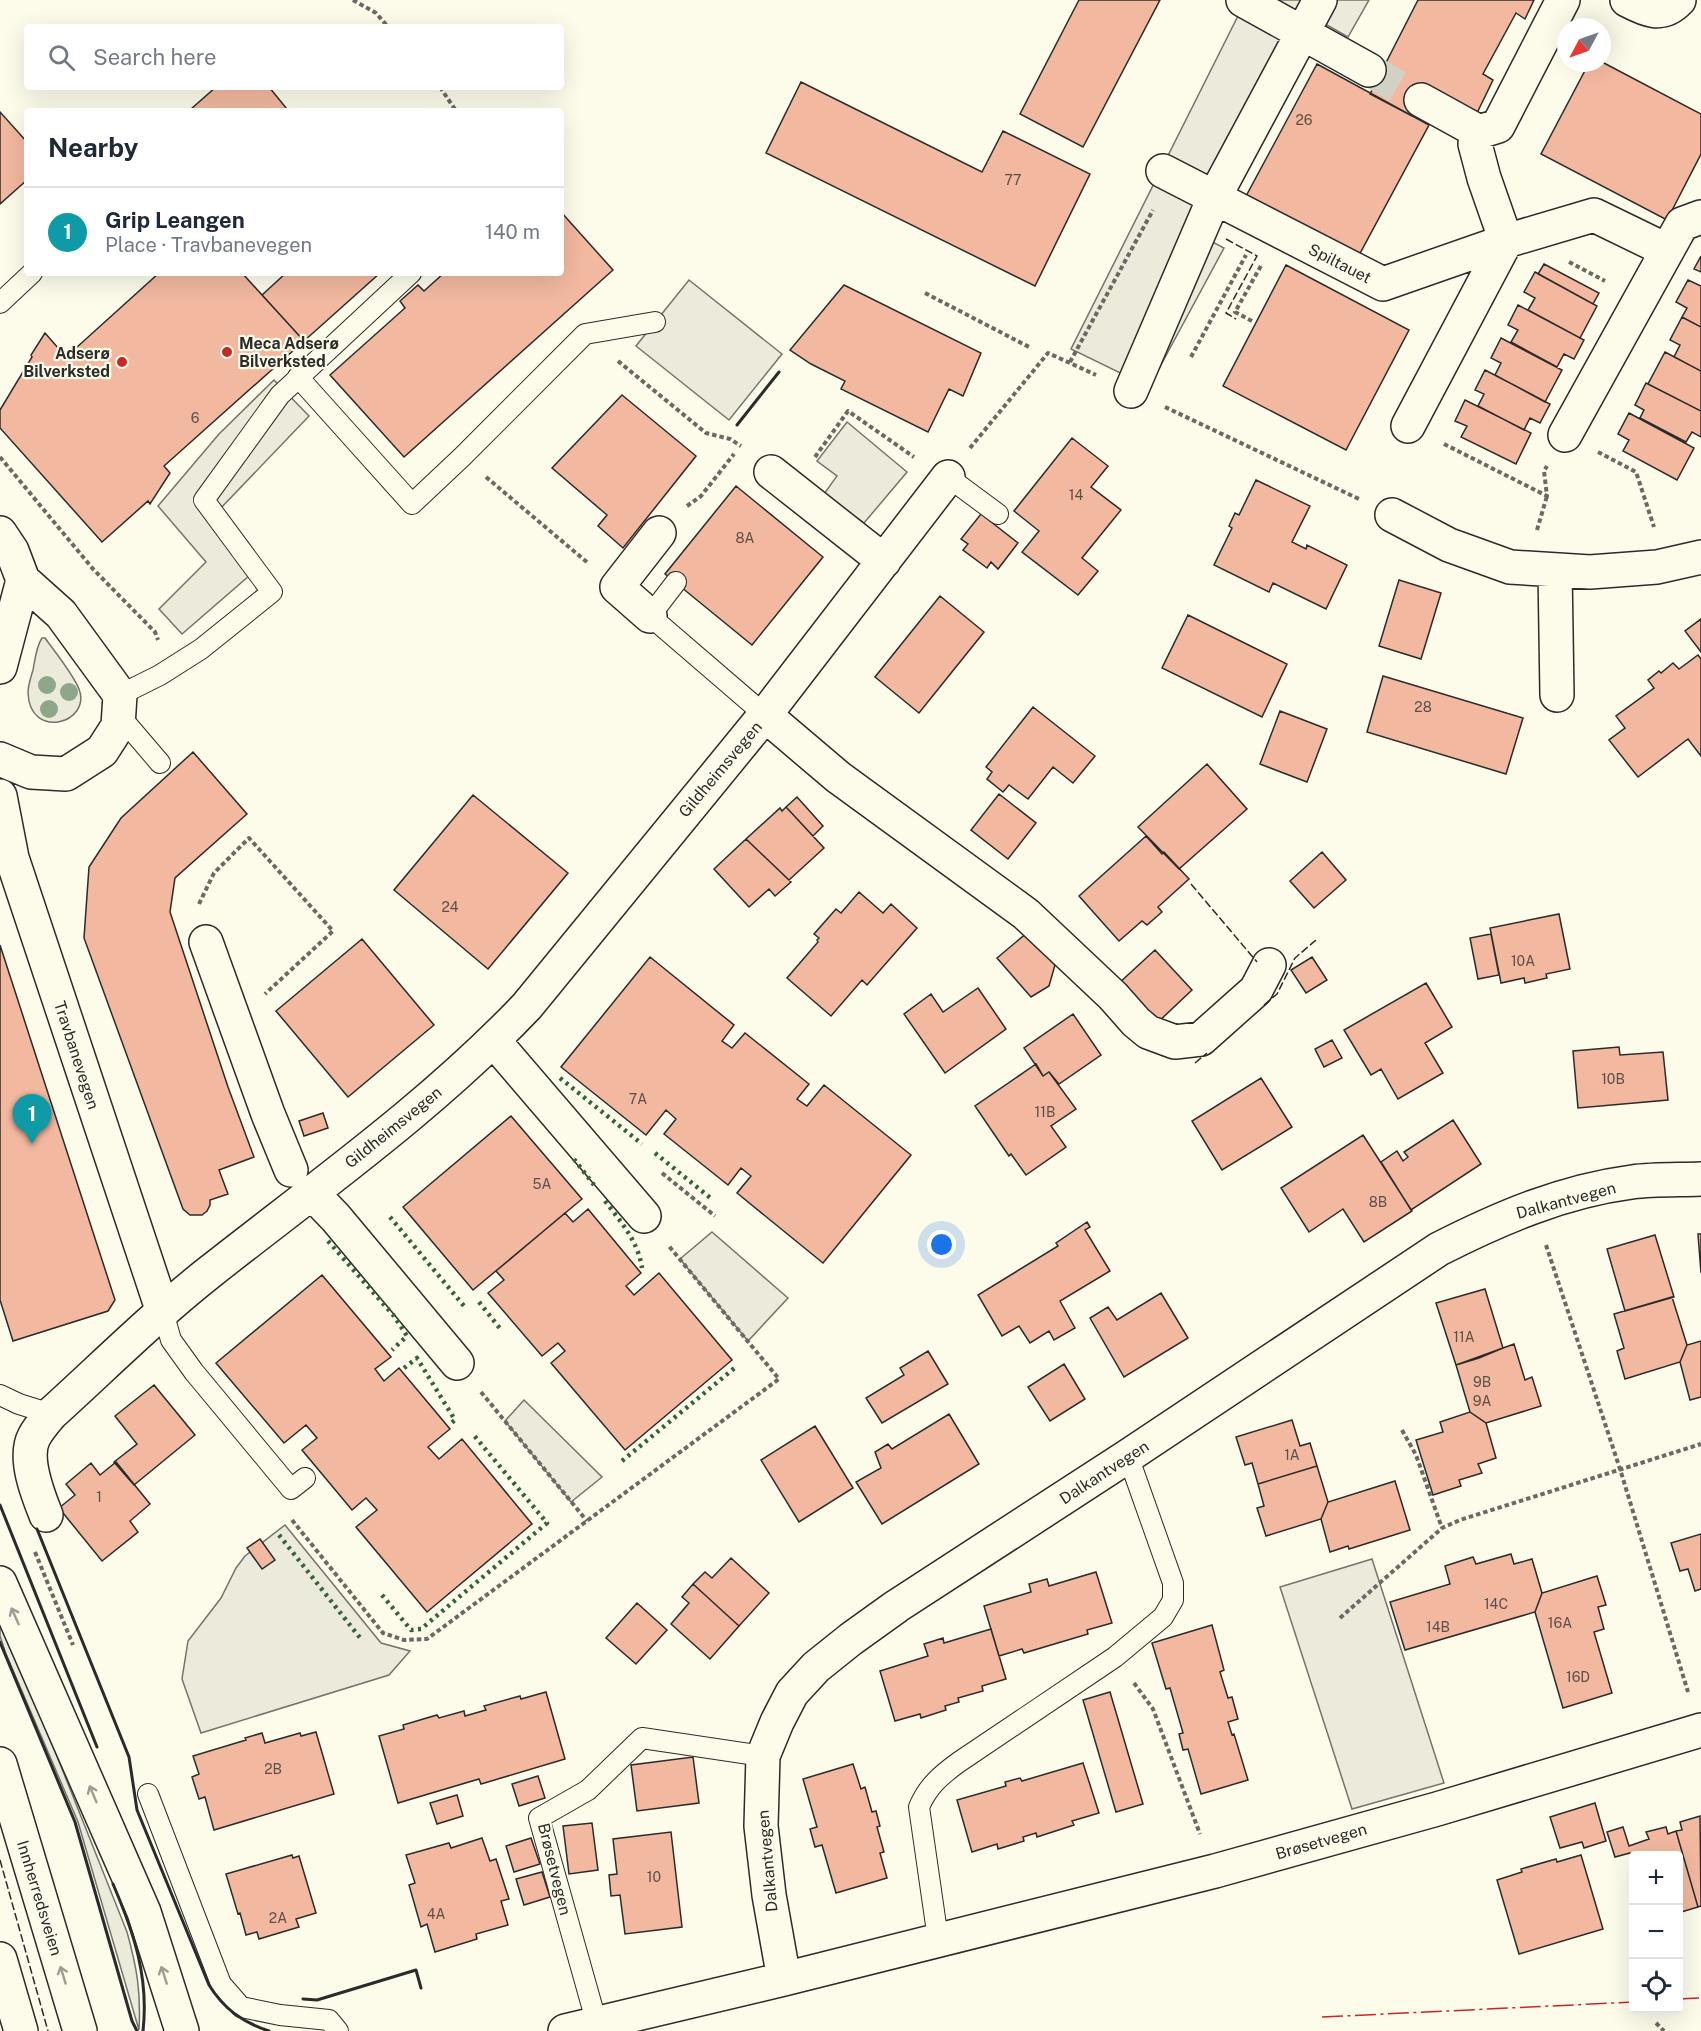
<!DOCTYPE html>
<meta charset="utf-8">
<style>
body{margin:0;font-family:"Public Sans",sans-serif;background:#f6f6f7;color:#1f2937}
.controls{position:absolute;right:18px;bottom:18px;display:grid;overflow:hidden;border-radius:6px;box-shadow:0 6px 24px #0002}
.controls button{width:54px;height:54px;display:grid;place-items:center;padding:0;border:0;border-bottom:2px solid #e0e1e3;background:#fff;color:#1f2937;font:30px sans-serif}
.compass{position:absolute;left:1557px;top:18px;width:54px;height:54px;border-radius:50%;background:#fff;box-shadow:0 6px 24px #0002;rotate:229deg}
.you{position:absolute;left:942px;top:1245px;width:21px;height:21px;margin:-15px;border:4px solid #fff;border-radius:50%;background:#1a73e8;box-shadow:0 0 0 9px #1a73e833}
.badge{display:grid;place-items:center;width:39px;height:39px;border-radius:50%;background:#c62828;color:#fff;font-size:20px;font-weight:700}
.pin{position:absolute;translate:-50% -50px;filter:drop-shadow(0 2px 3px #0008)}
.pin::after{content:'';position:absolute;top:32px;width:21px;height:18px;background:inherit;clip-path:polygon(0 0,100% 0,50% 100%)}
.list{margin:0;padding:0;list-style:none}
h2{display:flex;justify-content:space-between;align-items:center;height:78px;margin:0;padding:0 24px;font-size:26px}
h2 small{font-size:20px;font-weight:400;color:#747a83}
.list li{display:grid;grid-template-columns:39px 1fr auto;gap:18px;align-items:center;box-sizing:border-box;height:90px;padding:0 24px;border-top:2px solid #e0e1e3}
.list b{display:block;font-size:22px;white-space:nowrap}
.list p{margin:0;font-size:20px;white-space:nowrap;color:#747a83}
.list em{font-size:20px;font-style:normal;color:#747a83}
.icon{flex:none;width:33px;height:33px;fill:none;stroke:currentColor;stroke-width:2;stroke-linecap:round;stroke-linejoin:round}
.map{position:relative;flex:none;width:1701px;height:2031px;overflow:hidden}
.search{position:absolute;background:#fff;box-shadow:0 6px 24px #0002;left:24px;top:24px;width:540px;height:66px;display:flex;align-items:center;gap:15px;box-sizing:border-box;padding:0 21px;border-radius:6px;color:#747a83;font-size:22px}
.panel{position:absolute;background:#fff;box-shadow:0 6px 24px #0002;left:24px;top:108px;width:540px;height:168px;border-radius:6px}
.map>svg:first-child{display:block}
</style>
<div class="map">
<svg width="1701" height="2031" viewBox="0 0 1701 2031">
<rect width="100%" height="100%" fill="#fdfbea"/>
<path fill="#ecebdb" stroke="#74746e" stroke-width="1.5" d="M1246,0H1369L1348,37L1320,21L1205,238L1224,248L1149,387L1071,349Z
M847,422L907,472L864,523L824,494L837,476L817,461Z
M42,638H45C55,652 73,674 79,689C92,723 30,741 28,693C28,685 31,677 33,670C35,660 36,647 42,638Z
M712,1232L788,1298L748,1341L680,1259Z
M524,1400L602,1477L571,1502L505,1421Z
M285,1525L381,1643L410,1651L389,1675L201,1733L182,1679L188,1641L221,1598L236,1568L245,1556Z
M4,1623L127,1932C137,1968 141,1992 139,2030L78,1822L6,1654L0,1636V1625Z"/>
<path fill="#eceadb" stroke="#74746e" stroke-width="1.5" d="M689,280L782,354L729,420L636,346Z
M274,380L309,416L220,509L250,575L182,634L159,609L206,562L158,506L219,434Z
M1372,1559L1444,1783L1352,1809L1280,1587Z"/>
<path fill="#f2b8a0" stroke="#2b2b2b" stroke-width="1.5" d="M1079,0H1160L1083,147L1020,114Z
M1418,0H1534L1525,19L1516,13L1483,74L1493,80L1477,113L1428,87L1412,116L1370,94Z
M1602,62L1701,114V154L1667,220L1541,154L1589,63Z
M1317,64L1429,125L1357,259L1245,198Z
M801,82L982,172L1003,131L1090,174L1035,286L766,153Z
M216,87H269L287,109L284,111H193L191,109Z
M0,112L27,142V180L0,204Z
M561,212L613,270L404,457L330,375L405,308L400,301L418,285L424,291L444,273H561Z
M1701,256V272L1694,269Z
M1544,264L1599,293L1593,304L1538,274Z
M1286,265L1409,330L1346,450L1223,386Z
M1535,272L1597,306L1580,338L1528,310L1535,298L1524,292Z
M159,273H242L304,341L164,466L170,473L150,504L148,501L102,542L0,428V410L32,357L31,355L45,333L66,357Z
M286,273H380L304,341L262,295Z
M1688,280L1701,286V327L1682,317L1687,308L1676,302Z
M844,285L981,353L963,396L949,389L928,432L841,389L845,381L811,364L790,350Z
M1518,305L1584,340L1574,359L1564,354L1557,367L1511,342L1518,330L1508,325Z
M1682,317L1701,327V371L1674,357L1680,345L1670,340Z
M1501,338L1562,370L1545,402L1495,375L1501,363L1491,358Z
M1665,352L1701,371V411L1648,384Z
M1485,370L1550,404L1540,423L1530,418L1524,430L1478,406L1484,394L1475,390Z
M1646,383L1701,411V437L1692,432L1686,442L1640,418L1644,410L1635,405Z
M622,395L696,456L623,548L598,526L607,515L552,468Z
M1465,400L1531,433L1516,464L1461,437L1467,426L1455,421Z
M1629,413L1694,448L1677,480L1623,451L1629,440L1618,434Z
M1072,438L1108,466L1091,487L1121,510L1082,558L1098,571L1078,595L1022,552L1039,531L1014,511Z
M1256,480L1310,506L1292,542L1306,549L1307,545L1347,565L1326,609L1273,583L1269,592L1214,565L1232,528L1229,526L1235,513L1239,515Z
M736,486L823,557L752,645L665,574Z
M981,514L1018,543L998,569L991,562L987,568L963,550L968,544L961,539Z
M1399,580L1441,593L1421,659L1379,646Z
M940,596L984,632L919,713L875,677Z
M1188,615L1287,664L1262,717L1162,668Z
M1701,619V652L1685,631Z
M1698,655L1701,659V756L1688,739L1638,777L1609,740L1625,728L1616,716L1654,688L1648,680L1659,671L1661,673L1673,663L1679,669Z
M1383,676L1523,718L1506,774L1367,732Z
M1033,707L1095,756L1073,783L1053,767L1028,799L1009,785L1003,792L987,779L992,772L986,767Z
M1280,711L1327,729L1307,782L1260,764Z
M193,752L247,814L175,878L170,912L228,1087L254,1157L219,1170L228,1194L210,1200V1205L207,1211L202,1215H190L183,1209L84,938L89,867L121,818Z
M1207,764L1247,809L1179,869L1138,827Z
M999,794L1036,823L1008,859L971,830Z
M473,795L568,873L488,969L394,890Z
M797,797L823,826L813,836L786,807Z
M786,807L824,848L789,880L746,839L780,808L782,811Z
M1146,836L1162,854L1164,852L1189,879L1158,907L1162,912L1147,925L1142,921L1119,941L1079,896Z
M746,839L791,882L775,896L769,889L749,907L714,869Z
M1322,852L1346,880L1314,908L1290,881Z
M859,892L883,913L891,904L917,928L867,985L862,980L831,1016L787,978L818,942L817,940L819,938L814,934L836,909L841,913Z
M1559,914L1570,969L1546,974L1547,978L1525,983L1524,978L1501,983L1490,928Z
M1028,932L1055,965L1049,986L1031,997L997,958Z
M1491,934L1499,975L1478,979L1470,938Z
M362,939L434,1025L348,1097L276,1011Z
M0,945L115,1300L108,1311L13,1341L0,1300Z
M1155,950L1192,990L1156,1024L1118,984Z
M650,957L734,1025L722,1041L732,1048L745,1033L809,1084L797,1099L807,1106L824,1085L911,1155L823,1263L737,1193L751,1176L741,1168L728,1185L664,1134L676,1119L666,1110L646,1135L561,1067Z
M1312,957L1327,980L1306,993L1291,970Z
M1426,983L1452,1027L1425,1043L1443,1073L1398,1099L1381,1069L1371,1075L1344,1030Z
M978,988L1006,1029L945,1073L904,1014L931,994L943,1012Z
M1073,1014L1101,1055L1059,1084L1049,1072L1043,1076L1024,1048Z
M1332,1040L1342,1058L1324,1067L1315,1049Z
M1619,1047L1620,1055L1663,1052L1668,1100L1578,1108L1573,1051Z
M1036,1064L1043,1076L1049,1072L1076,1109L1051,1126L1066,1147L1026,1175L1011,1154L1009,1156L975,1106Z
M1261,1078L1292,1127L1222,1170L1192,1121Z
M323,1113L328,1128L304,1136L299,1121Z
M511,1116L582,1199L473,1290L403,1207Z
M1453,1120L1481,1164L1411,1210L1381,1162L1397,1151L1403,1161L1408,1157L1404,1152Z
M1363,1135L1412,1211L1364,1242L1343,1209L1309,1232L1281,1188Z
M588,1209L641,1273L626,1286L634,1295L659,1273L732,1360L625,1450L551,1363L565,1351L558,1343L542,1356L488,1293L504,1280L496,1271L565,1213L573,1222Z
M1087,1222L1090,1227L1085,1230L1110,1271L1060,1301L1075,1328L1054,1340L1049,1331L1030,1343L1019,1326L1002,1336L978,1295L1058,1246L1056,1243Z
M1698,1234H1701V1273Z
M1655,1235L1674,1297L1625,1311L1607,1249Z
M322,1275L391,1357L375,1369L384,1381L399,1368L450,1429L428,1447L439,1459L462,1439L532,1524L427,1612L356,1527L377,1510L366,1498L352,1510L302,1450L317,1438L306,1425L284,1443L216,1363Z
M1485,1289L1503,1348L1479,1358L1456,1365L1436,1303Z
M1161,1293L1188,1338L1124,1377L1090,1318L1108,1307L1117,1320Z
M1672,1297L1687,1345L1680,1362L1625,1379L1617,1351L1624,1348L1614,1314Z
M1701,1341V1397L1690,1400L1680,1362L1687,1345Z
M1514,1344L1525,1380L1532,1377L1541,1406L1486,1423L1470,1412L1456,1365Z
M928,1351L948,1384L882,1423L866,1398L904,1375L900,1368Z
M1064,1364L1085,1399L1050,1421L1028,1387Z
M154,1385L195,1435L134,1485L114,1462L137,1444L115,1416Z
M1470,1412L1486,1423L1496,1458L1478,1464L1482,1473L1459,1480L1461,1486L1433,1495L1416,1440L1443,1432L1440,1422Z
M949,1414L979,1464L882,1524L856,1482L881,1468L875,1452L888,1444L892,1449Z
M1292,1420L1300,1446L1310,1443L1317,1466L1258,1484L1252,1463L1245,1465L1236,1437Z
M815,1426L853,1488L799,1522L761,1460Z
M116,1462L150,1504L130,1521L138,1532L102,1561L59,1508L75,1495L66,1484L91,1463L100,1475Z
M1317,1466L1328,1502L1321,1519L1266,1536L1257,1508L1264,1506L1258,1484Z
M1395,1481L1410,1530L1349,1549L1348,1546L1330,1552L1321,1519L1328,1502Z
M1701,1534V1589L1695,1591L1688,1569L1680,1571L1671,1543Z
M260,1539L275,1560L262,1569L247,1548Z
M1511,1554L1514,1564L1532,1559L1542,1593L1535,1612L1405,1650L1390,1602L1450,1584L1445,1566L1473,1557L1476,1564Z
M731,1558L769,1593L739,1626L693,1584L705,1572L712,1578Z
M1096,1572L1112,1623L1087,1630L1088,1634L1024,1653L1022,1649L999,1656L984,1606L1031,1592L1029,1584L1047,1579L1049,1586Z
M1597,1576L1606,1605L1598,1607L1604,1629L1594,1632L1612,1693L1563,1708L1535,1612L1542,1593Z
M693,1584L739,1626L710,1659L671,1624L689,1603L682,1597Z
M637,1603L667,1630L636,1664L606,1638Z
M1212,1625L1224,1670L1220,1672L1228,1698L1232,1697L1238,1719L1228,1722L1232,1735L1234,1734L1248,1780L1201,1794L1188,1749L1183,1750L1179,1734L1183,1733L1170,1688L1166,1689L1152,1643Z
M991,1629L1006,1679L982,1686L983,1691L958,1698L959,1702L945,1706L946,1710L921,1718L920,1714L895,1721L880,1671L928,1656L924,1644L943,1638L944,1643Z
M546,1692L565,1759L481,1784L479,1779L398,1803L379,1736L404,1729L403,1725L437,1715L439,1718L464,1711L465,1716L486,1710L484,1706L520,1696L521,1699Z
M1110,1692L1143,1804L1116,1812L1083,1700Z
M316,1732L334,1794L214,1830L205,1797L199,1799L192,1777L199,1774L193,1756L246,1740L245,1738L262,1733L265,1743L300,1733L301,1736Z
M693,1757L699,1803L637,1811L631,1765Z
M1083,1763L1099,1813L1072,1821L1074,1825L1037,1837L1036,1833L1023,1837L1024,1841L998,1849L997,1844L972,1852L957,1800L1006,1786L1005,1782L1020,1778L1022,1781Z
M853,1764L861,1789L865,1787L872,1812L876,1811L880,1826L877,1827L884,1852L880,1853L887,1878L836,1893L822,1845L815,1847L810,1829L817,1827L803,1779Z
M538,1776L545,1798L519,1806L512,1784Z
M457,1795L463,1816L437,1824L430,1803Z
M1595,1803L1606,1841L1584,1848L1582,1842L1560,1848L1550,1817Z
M1700,1816L1701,1906L1698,1907L1676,1831L1682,1830L1680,1822Z
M592,1823L598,1870L569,1874L563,1826Z
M1623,1827L1629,1846L1649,1839L1646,1832L1666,1827L1668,1834L1676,1831L1698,1907L1678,1913V1856H1634V1863L1630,1853L1615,1857L1607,1832Z
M671,1832L682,1927L625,1934L620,1895L611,1896L609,1875L617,1874L613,1839Z
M482,1838L490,1861L496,1859L509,1899L501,1901L508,1925L476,1934L477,1939L435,1952L427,1924L421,1927L409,1885L415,1883L406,1855L449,1843L451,1848Z
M531,1838L540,1864L514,1872L506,1846Z
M292,1855L293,1858L299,1856L316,1913L296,1919L299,1927L259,1939L257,1932L246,1935L240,1913L238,1914L226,1874Z
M1581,1855L1603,1929L1519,1954L1497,1880L1522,1872L1521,1869L1556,1859L1557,1862Z
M542,1872L550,1897L524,1905L516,1879Z"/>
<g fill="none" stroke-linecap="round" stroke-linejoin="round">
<path stroke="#d3d1c4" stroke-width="33" stroke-dasharray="33 16" stroke-linecap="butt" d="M1369,70L1421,100"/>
<defs>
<path id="lane" d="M0,303L32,273
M298,377L412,504L462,457L585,334L655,322
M948,477L998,514
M676,582L650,616L765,715
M120,695L160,675L201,649L272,592L204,500L280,395L411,273
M119,715L160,763
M163,1312L171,1340L194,1372L291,1489L305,1478
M0,1395L19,1404L51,1414
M148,1794L221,1984L241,2007L280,2015L329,2020L338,2031
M938,1939L919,1807C928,1786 941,1775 959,1762L1115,1657L1163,1617L1173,1600V1583L1128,1456
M597,2024L539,1818L588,1790L642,1738L763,1756"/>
<path id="street" d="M1243,0L1369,70
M1563,0L1498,126L1479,132L1475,144L1484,178L1506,241L1594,215L1666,250
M1627,0C1646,10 1662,18 1679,0
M1421,100L1479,132
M1163,171L1383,284L1506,241
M1131,391L1214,198L1320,0
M1408,426L1506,241
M1565,435L1682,224L1701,217
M771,472L884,561
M1392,515L1449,545L1510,567L1590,572L1657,567L1701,557
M0,533L12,551L23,580L0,667
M1555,570L1557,695
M650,616L617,587L659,533
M765,715L838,777L1026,914L1113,996L1136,1022L1148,1032L1175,1042L1201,1039L1256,990L1269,965
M0,759L31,772L66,774L102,751L118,726L120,695L61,614L23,580
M0,796L12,858L163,1312
M206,942L268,1114L291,1170
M494,1041L644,1216
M312,1193L336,1218L457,1363
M46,1515C38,1495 23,1458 34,1437C38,1429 45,1421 51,1414C104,1366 155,1315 211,1271C319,1186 432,1106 527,1006L765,715L948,477
M784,1979L769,1895L761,1826L763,1756L777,1722L792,1693L816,1667L851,1639L897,1606L1128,1456L1439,1249C1500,1218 1563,1191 1632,1182C1655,1179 1678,1180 1701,1179
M565,2031L784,1979L1215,1871L1437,1809L1701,1730"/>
<path id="highway" d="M0,1583L144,1912L182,2031
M0,1764L80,2031
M0,1959L21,2031"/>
</defs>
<use href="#lane" stroke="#2b2b2b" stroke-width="22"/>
<use href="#street" stroke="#2b2b2b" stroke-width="36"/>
<use href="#highway" stroke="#2b2b2b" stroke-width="36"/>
<path stroke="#6a6964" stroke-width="4" stroke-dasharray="4.5 3" stroke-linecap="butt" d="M353,0L376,13L388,27
M440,87L456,111
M1569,262L1605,281
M925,293L1031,348
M1252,321L1235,312L1262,264
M1191,357L1246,255
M618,361L706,433L730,439L741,446
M1070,362L1153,210
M1165,407L1359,499
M1444,444L1547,496L1544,471L1547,466
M970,448L1048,353L1096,375
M1598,452L1636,472L1654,527
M0,457L93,569L155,632L158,640
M815,457L848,411L914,457
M486,477L588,563
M687,506L701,496L734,454
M1537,530L1547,496
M199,904L214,873L249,838L333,931L265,994
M662,1173L715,1216
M1546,1245L1620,1469L1688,1692
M481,1392L587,1521
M1402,1430L1416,1455L1442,1528
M292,1520L383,1633L404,1640L427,1639L779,1379L668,1245
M35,1552L73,1645
M1340,1618L1442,1528L1460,1520L1701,1444
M1134,1683L1153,1709L1200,1834
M1656,2023L1664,2031"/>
<use href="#lane" stroke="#fdfbea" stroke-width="20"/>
<use href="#street" stroke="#fdfbea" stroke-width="33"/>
<use href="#highway" stroke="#fdfbea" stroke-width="33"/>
<path stroke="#34623c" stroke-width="4.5" stroke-dasharray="3 4.5" stroke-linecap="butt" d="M560,1078L642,1144
M655,1153L713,1200
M574,1159L594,1185
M605,1201C621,1222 638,1241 642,1268
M390,1217L464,1306
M328,1241L394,1316L407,1336L392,1350
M479,1302L502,1331
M404,1368L417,1358L455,1420L450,1424
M622,1461L737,1366
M279,1535L361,1639
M382,1595L411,1630L421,1629L547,1523L472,1433"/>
<path stroke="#2b2b2b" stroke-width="1.5" stroke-dasharray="8 3" stroke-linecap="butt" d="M1226,239L1257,256L1226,313L1236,319
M1191,884L1257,962
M1264,1005L1277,994L1295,958L1316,940
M1195,1063L1207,1053
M0,1860L48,2031"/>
<path stroke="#2b2b2b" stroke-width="3" d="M737,425L779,372
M0,1505L97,1747
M37,1529L129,1757L137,1810L209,1985C224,2009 242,2022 269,2031
M0,1642L75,1822L132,2021L137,2031
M113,1884C134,1933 149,1977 143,2031
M303,1999L317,2000L416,1970L421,1988"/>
<path stroke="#c62828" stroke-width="1.5" stroke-dasharray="21 4.5 3 4.5" stroke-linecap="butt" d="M1678,1999L1701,1998
M1322,2017L1634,2002"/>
</g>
<g fill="#8ea78a">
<circle cx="47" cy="685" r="9"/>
<circle cx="69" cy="692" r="9"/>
<circle cx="49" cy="709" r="9"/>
</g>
<defs><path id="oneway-shaft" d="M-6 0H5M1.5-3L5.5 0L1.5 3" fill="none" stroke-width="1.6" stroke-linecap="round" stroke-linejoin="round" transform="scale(1.5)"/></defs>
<g stroke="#9e9d94">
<use href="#oneway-shaft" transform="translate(15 1616) rotate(-114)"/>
<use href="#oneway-shaft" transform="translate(93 1794) rotate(-113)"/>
<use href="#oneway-shaft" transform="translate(63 1975) rotate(-107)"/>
<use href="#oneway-shaft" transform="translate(164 1975) rotate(-108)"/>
</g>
<g fill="#c62828" stroke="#fdfbea" stroke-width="2">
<circle cx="227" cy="352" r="6"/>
<circle cx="122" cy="362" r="6"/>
</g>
<g text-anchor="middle" stroke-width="4.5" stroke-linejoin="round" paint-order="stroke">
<g font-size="14" fill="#5d4e48">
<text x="1304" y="125">26</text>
<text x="1013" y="185">77</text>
<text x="195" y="423">6</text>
<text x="1076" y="500">14</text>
<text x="745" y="543">8A</text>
<text x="1423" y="712">28</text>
<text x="450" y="912">24</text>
<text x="1523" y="966">10A</text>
<text x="1613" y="1084">10B</text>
<text x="638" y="1104">7A</text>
<text x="1045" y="1117">11B</text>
<text x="542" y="1189">5A</text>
<text x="1378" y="1207">8B</text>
<text x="1464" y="1342">11A</text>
<text x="1482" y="1387">9B</text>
<text x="1482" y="1406">9A</text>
<text x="1292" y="1460">1A</text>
<text x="99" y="1502">1</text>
<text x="1496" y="1609">14C</text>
<text x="1560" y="1628">16A</text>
<text x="1438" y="1632">14B</text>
<text x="1578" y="1682">16D</text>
<text x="273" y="1774">2B</text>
<text x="654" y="1882">10</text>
<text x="436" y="1919">4A</text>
<text x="278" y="1923">2A</text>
</g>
<g font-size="16" fill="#2b2b2b" stroke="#fdfbea">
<text transform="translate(1340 263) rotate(27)" y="6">Spiltauet</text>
<text transform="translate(720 769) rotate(-50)" y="6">Gildheimsvegen</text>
<text transform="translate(77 1055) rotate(72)" y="6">Travbanevegen</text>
<text transform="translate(393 1127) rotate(-39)" y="6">Gildheimsvegen</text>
<text transform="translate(1566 1200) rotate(-15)" y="6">Dalkantvegen</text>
<text transform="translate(1104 1472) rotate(-33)" y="6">Dalkantvegen</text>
<text transform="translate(1321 1841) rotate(-16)" y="6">Brøsetvegen</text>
<text transform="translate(767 1861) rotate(-95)" y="6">Dalkantvegen</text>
<text transform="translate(555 1869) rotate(76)" y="6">Brøsetvegen</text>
<text transform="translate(40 1898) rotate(73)" y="6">Innherredsveien</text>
</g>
<g font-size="16" font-weight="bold" fill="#2b2b2b" stroke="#fdfbea" text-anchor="start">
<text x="239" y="349">Meca Adserø<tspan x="239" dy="18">Bilverksted</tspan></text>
<text x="110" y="359" text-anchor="end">Adserø<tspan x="110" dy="18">Bilverksted</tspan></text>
</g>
</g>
</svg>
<div class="controls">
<button>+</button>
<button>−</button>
<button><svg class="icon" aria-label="locate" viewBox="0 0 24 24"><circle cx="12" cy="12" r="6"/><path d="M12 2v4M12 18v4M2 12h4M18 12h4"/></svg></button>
</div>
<svg class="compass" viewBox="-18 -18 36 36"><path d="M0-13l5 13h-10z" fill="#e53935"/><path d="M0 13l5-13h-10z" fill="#747a83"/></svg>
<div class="you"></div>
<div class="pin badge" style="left:32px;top:1144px;background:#0f9aa8">1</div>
<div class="search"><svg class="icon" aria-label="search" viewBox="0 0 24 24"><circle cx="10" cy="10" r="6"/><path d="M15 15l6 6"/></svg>Search here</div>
<section class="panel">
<h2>Nearby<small></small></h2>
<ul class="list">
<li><span class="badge" style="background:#0f9aa8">1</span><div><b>Grip Leangen</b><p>Place · Travbanevegen</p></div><em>140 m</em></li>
</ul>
</section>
</div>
